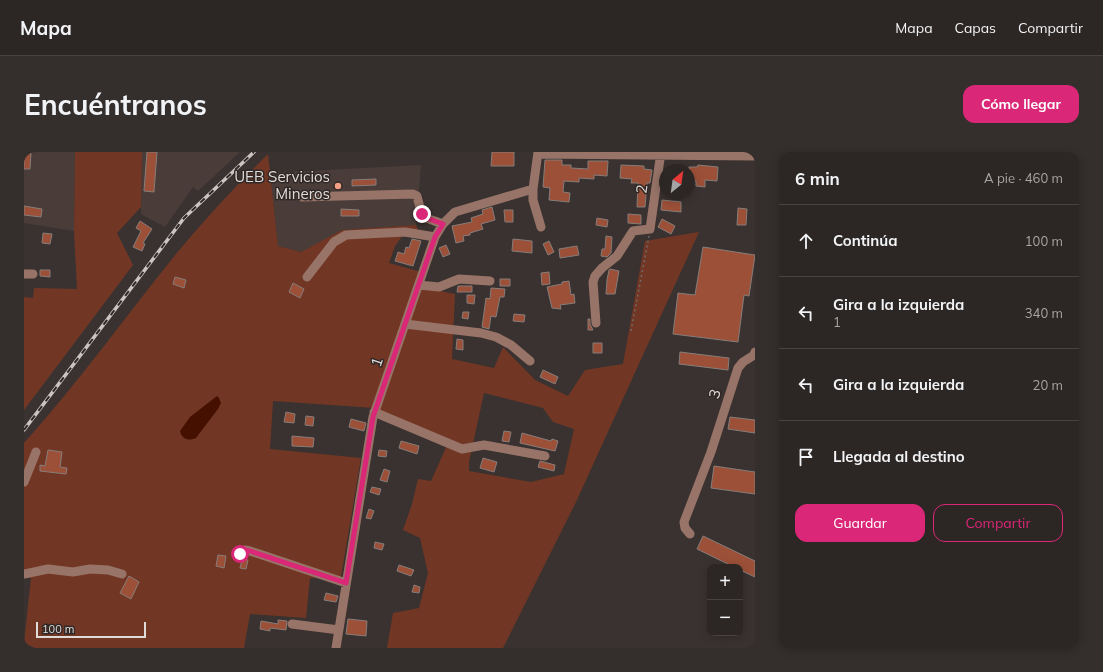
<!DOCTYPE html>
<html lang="es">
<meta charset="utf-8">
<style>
body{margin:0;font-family:Mulish,sans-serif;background:#342e2c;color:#f1f3f6}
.controls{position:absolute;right:12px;bottom:12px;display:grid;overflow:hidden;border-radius:8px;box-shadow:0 2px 10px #0003}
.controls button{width:36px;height:36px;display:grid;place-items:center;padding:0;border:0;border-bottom:1px solid #484341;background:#2c2624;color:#f1f3f6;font:20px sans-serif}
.compass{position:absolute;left:635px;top:12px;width:36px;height:36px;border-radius:50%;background:#2c2624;box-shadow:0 2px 10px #0003;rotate:29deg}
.scale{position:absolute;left:12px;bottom:10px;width:110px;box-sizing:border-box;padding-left:4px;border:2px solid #e0dbd9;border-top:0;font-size:11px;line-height:14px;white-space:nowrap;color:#e0dbd9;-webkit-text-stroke:3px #302826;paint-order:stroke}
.stop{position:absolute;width:12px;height:12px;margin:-9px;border:3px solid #db2777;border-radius:50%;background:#fff}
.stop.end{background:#db2777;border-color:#fff;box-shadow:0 1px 4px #0008}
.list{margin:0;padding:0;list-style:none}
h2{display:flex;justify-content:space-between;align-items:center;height:52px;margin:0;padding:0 16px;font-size:17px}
h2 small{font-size:13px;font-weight:400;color:#a6a5a6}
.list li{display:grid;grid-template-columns:26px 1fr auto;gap:12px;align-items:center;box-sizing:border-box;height:72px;padding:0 16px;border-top:1px solid #484341}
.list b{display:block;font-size:15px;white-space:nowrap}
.list p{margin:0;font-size:13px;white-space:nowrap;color:#a6a5a6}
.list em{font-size:13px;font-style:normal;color:#a6a5a6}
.actions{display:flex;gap:8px;padding:12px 16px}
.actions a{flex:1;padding:9px 0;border:1px solid #db2777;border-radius:12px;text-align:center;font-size:14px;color:#db2777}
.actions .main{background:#db2777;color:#fff}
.icon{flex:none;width:22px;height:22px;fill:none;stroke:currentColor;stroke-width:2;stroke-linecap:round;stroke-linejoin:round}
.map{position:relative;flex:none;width:731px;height:496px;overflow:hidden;border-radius:12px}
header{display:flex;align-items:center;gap:24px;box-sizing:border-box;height:56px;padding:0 20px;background:#2c2624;border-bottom:1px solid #484341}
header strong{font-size:19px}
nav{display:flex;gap:22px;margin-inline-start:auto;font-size:14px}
.intro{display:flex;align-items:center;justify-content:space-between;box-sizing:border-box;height:96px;padding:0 24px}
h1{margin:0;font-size:28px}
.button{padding:10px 18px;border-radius:12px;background:#db2777;color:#fff;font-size:14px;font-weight:700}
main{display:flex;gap:24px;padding:0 24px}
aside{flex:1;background:#2c2624;border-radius:12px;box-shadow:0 2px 10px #0003}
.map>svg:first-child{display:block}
</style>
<header>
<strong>Mapa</strong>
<nav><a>Mapa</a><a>Capas</a><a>Compartir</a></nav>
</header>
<div class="intro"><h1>Encuéntranos</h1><a class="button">Cómo llegar</a></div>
<main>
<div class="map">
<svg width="731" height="496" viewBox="0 0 731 496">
<rect width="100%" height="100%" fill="#3a3230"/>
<path fill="#4a3d39" d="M0,0H51L50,79L0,71Z
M118,0H216L174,39L169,35L141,75L117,62Z
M397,13L392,73L318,78L277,100L254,94L246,21Z"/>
<path fill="#723724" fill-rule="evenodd" d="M51,0H118L117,55L93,81L109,113L0,258V145L9,146L10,136L53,137L50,79Z
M244,2L254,94L277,100L318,78L392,73L395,80L379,83L371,94L365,111L397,120L391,134L431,142L428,207L470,216L479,195L511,228L544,244L561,218L599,212L621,89L675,80L552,350L479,496H363L369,461L395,456L404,421L396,386L379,378L388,352L394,327L407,329L425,289L351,256L249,249L246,297L337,306L317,425L286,426L282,466L226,462L220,496H11L0,491L7,426L0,425V291C54,231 101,165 152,102C181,67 212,34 244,2ZM460,241L519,256L529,270L550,277L540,322L507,330L445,319V310Z"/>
<path fill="#461000" d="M193,244L195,246L197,251L194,257L172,286C165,289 158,288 156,279L166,265Z"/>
<path fill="#9c5038" stroke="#867d7a" d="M123,0H133L130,40L120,39Z
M468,0H490V14H467Z
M0,1H7L6,17H0Z
M521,8H538V13H547V16L564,17V9H584L583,24L570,23V27L555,26V30L540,29L539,40L546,41L545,50L525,48L526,36L519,35Z
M597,13L620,14V17L628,18L626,31H623L621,55H613L614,31H607L608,27L596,26Z
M674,13L694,15L693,29L681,28V35L672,34V29H665V15H673Z
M352,27V33L328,34V28Z
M638,48L657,50V60L637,58Z
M0,54L18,57L17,65L0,63Z
M468,55L471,68L457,72L459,77L446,81V83L439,84L440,89L432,91L428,74L448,70L447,66L459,62L458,58Z
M714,56L723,57L722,73H713Z
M317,57L335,58V64H317Z
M480,58H489V70H481Z
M604,62L617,63V72L604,71Z
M573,66L584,68L583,75L572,73Z
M638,67L651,74L647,82L634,75Z
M116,69L128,77L119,91L121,92L118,99L109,95L117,79L112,76Z
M19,81L28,82L26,92L18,91Z
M582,84L588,85L587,101L583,105L577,104L578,97H581Z
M388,87L397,89L389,114L371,109L374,100L380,102L382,95L385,96Z
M489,87L508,89V101L488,99Z
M525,89L530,100L524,103L519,92Z
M422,93L426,102L419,105L415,96Z
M553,94L555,103L536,106L535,97Z
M679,95L731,103L725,144L720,143L714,190L649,182L654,141L671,143Z
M586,117L595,119L591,142H582L583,128L585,118Z
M16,118H26V125L16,124Z
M525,120L526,132L518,133L517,121Z
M151,125L162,128L160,136L149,132Z
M476,127H486V134H476Z
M545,129L547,143L550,142L551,151L536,153L537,157L528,156L523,135L538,132V130Z
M269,131L280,137L276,146L265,140Z
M434,134H448V140H433Z
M467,136L481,137L480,145H476L472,165L467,164L465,177L458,175L462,146L466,147Z
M443,143H451L450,152L443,151Z
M439,160H445L444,167L438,166Z
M490,162L501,163L500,170L489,169Z
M564,167H566V172L569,178H564Z
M433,187L439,188V198L432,197Z
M569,191H578V201H569Z
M656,200L705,206L704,218L655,212Z
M519,218L534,225L531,232L516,225Z
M262,260L271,262L270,271L260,270Z
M282,264L290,265L289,274L281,273Z
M706,265L731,268V281L704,277Z
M327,267L342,271L340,279L325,275Z
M480,279L487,280L485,290L478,289Z
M498,281L527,289L528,287L534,289L531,299L496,291Z
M268,284L290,286L289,295L268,294Z
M377,289L395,294L393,302L375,296Z
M24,298L38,300L36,315L43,316L42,322L16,319V313L21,314Z
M355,298L363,299L362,305L354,304Z
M459,306L473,310L470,320L456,316Z
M516,309L531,313L530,319L514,315Z
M690,314L731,320V342L687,336Z
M360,317L366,319L363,330L356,328Z
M348,335L357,337L355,343L346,340Z
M345,357L350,359L347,367L342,366Z
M679,384L731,409V425L716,418V415H710L673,397Z
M351,390L360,392L358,398L350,396Z
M194,403L202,404L200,416L192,414Z
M219,407L224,408L222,417L216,416L218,408Z
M375,413L390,418L387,424L373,419Z
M105,424L115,430L107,447L96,441Z
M390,433L396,435L395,441L388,440Z
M302,441L314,444L312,450L300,448Z
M324,467L343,469L342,484L322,482Z
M254,468L263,469L262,478L246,476V479L236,477L237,469L254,472Z"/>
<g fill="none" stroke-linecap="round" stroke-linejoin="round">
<path stroke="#726b69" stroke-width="1.5" stroke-dasharray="2 3" stroke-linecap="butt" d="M607,179L625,84"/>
<path stroke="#987468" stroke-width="9" d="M514,0L509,37V48L517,75
M514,2L731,4
M278,45L389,42L393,44C399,68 397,64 419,72
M0,122H9
M283,125L310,90L322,83L381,80L411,85
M395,133L415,135L435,127L466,129
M572,171L569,130L571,124L578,116L593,104L609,79L626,77L637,0
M381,172L457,181L472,185L487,193L506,209
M350,260L438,297L460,293L521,304
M0,330L12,300
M666,382L661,376L660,370L687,300L714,216L719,210L730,203L731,200
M216,402L221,398L226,399L322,431
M0,422L24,417L49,420L66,417L84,418L98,422
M268,472L315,478
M312,496L349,265L411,85L419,72L431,60L509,37"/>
<defs>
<path id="rail" d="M0,278L160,66L230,0"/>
</defs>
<use href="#rail" stroke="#cac5c3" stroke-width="3.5"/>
<use href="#rail" stroke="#302826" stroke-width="2" stroke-dasharray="6" stroke-linecap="butt"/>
</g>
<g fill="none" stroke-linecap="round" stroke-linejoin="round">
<path stroke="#db2777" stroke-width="5" d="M216,402L221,398L226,399L322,431L349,265L411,85L419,72L400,65L398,62"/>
</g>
<circle fill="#f39f84" stroke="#302826" stroke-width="1.5" cx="314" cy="34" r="4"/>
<g text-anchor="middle" stroke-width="3" stroke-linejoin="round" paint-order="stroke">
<g font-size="15" fill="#e0dbd9" stroke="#302826" text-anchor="end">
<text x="306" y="30">UEB Servicios<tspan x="306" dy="17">Mineros</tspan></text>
</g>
<g font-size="15" fill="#e0dbd9" stroke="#302826">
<text transform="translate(618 37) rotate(-82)" y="5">2</text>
<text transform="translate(353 210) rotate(-71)" y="5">1</text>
<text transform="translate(691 242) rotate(-72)" y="5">3</text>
</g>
</g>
</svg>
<div class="controls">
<button>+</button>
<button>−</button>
</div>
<svg class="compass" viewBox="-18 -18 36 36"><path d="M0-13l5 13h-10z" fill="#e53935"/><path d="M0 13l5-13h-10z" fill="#a6a5a6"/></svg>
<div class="scale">100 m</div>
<div class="stop" style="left:216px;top:402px"></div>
<div class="stop end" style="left:398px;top:62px"></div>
</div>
<aside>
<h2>6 min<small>A pie · 460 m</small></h2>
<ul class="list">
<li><svg class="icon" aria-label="ahead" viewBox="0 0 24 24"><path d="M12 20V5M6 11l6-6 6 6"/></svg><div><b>Continúa</b></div><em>100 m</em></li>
<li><svg class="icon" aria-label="left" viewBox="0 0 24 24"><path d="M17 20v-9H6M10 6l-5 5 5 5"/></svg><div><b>Gira a la izquierda</b><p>1</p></div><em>340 m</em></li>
<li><svg class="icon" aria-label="left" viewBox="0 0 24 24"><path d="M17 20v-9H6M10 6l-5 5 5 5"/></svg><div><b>Gira a la izquierda</b></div><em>20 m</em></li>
<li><svg class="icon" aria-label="arrive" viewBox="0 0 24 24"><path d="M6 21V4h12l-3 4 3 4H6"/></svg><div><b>Llegada al destino</b></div></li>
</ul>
<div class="actions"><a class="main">Guardar</a><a>Compartir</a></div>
</aside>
</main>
